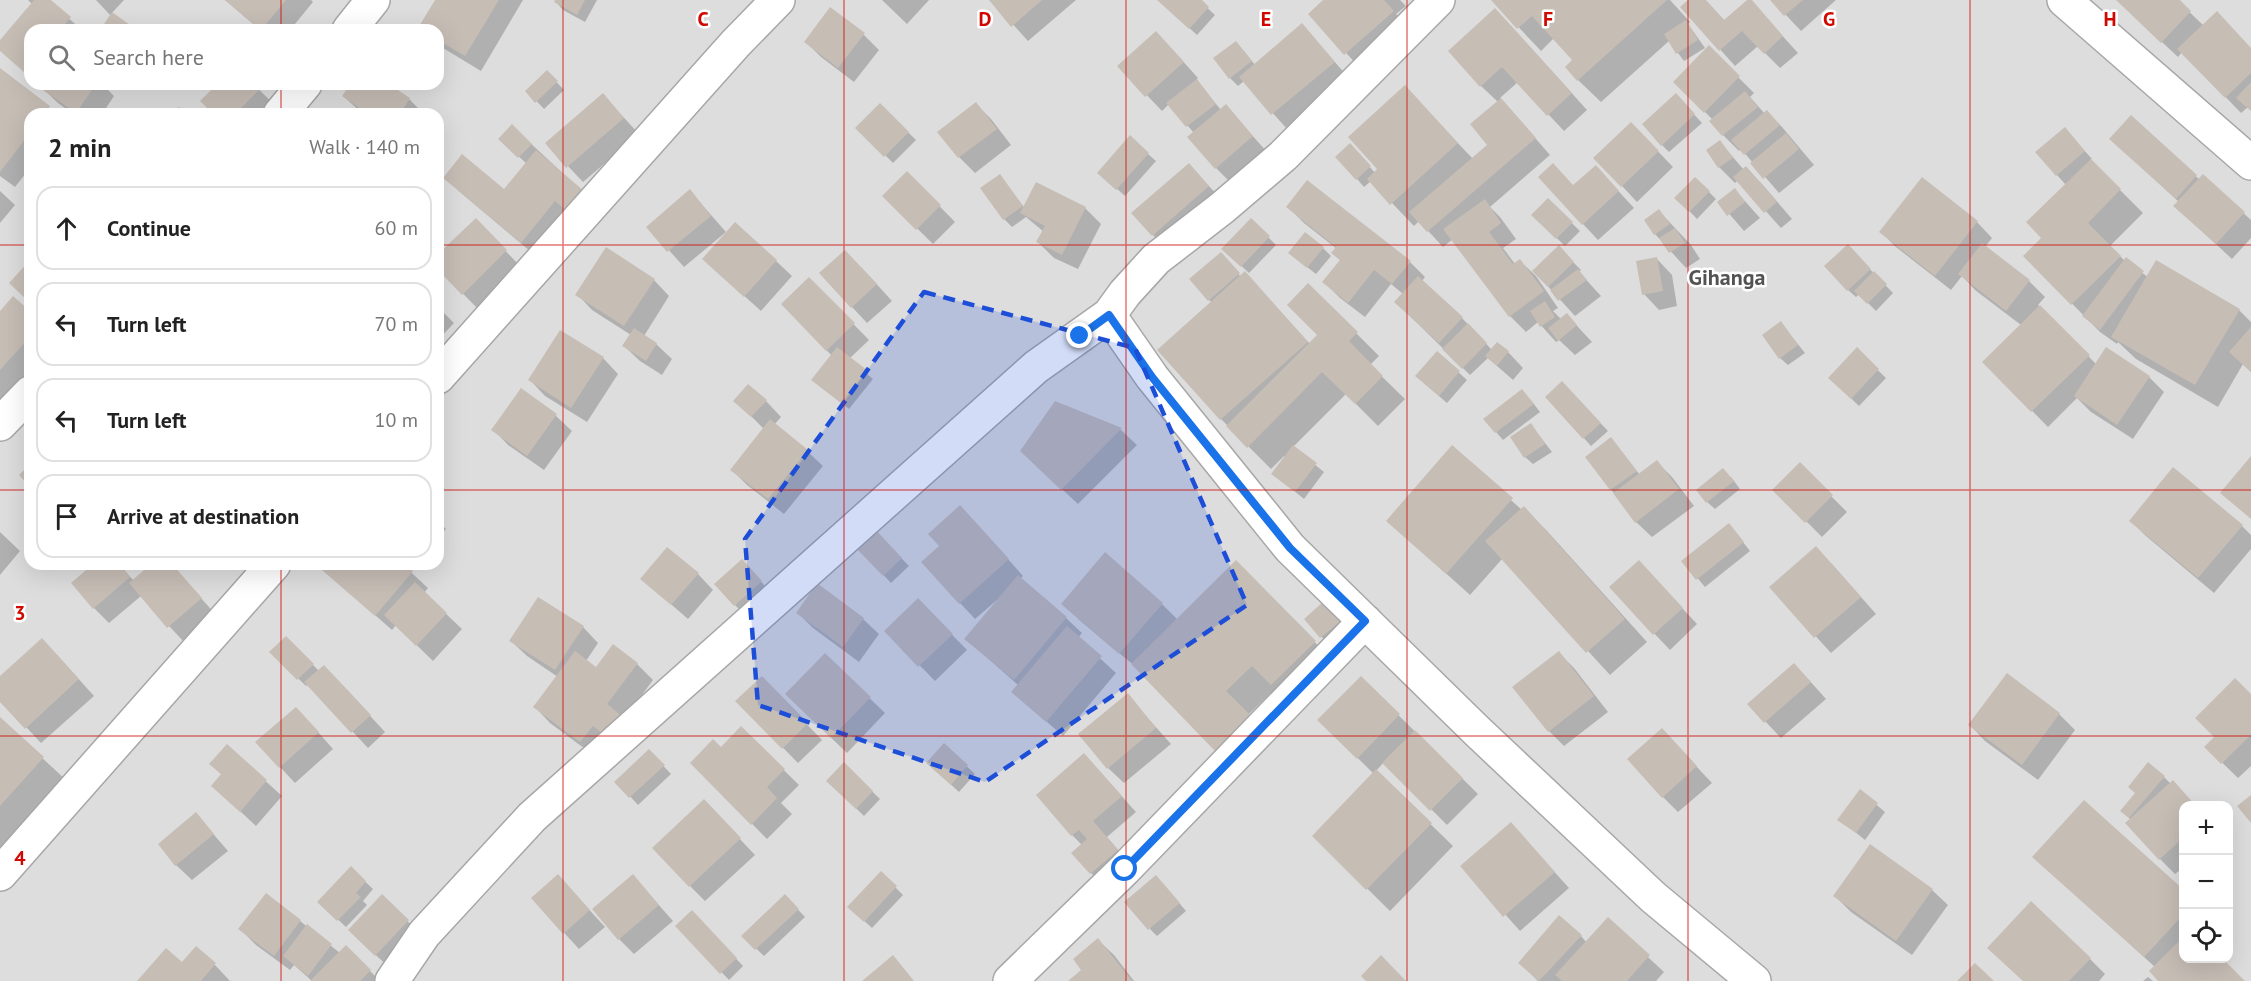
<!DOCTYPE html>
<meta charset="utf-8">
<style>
body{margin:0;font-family:"PT Sans",sans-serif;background:#f2f2f2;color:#222}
.controls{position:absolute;right:18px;bottom:18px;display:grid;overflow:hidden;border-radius:12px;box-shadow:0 6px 24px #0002}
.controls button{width:54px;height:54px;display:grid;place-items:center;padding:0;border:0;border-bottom:2px solid #e0e0e0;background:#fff;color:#222;font:30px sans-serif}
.stop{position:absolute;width:18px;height:18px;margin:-14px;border:4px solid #1a73e8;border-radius:50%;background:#fff}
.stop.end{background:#1a73e8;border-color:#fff;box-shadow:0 2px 6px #0008}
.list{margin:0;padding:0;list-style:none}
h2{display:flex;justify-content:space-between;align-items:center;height:78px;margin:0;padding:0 24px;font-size:26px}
h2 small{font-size:20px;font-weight:400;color:#767676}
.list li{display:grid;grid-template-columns:39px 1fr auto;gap:18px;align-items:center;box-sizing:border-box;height:84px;margin:0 12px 12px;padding:0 12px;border:2px solid #e0e0e0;border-radius:18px}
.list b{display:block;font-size:22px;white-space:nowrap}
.list em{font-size:20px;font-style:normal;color:#767676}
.icon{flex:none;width:33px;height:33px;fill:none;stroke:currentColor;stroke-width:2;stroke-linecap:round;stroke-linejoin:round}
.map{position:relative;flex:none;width:2251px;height:981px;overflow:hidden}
.search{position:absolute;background:#fff;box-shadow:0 6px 24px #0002;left:24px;top:24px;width:420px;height:66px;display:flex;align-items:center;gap:15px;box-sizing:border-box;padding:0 21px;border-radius:18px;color:#767676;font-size:22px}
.panel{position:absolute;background:#fff;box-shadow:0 6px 24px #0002;left:24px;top:108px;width:420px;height:462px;border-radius:18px}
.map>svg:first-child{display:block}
</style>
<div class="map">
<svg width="2251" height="981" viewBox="0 0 2251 981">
<rect width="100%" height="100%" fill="#f1ede6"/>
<path fill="#dedddd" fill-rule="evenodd" d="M0,0H2251V981H0ZM30,30H438V84H30ZM30,114H438V564H30ZM2184,806H2228V958H2184Z"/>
<path fill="#0003" d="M28,0H48L82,30H30V77L0,50V42L32,4Z
M96,0H124L111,14L134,30L111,16Z
M225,0H311L313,2L290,30H260Z
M436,0H523L481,71L438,45V30H422Z
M557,0H597L585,22L563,10L556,2Z
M882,0H929L907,24Z
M991,0H1076L1028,41Z
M1159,0H1199L1215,15L1197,35Z
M1325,0H1400L1406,6L1396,14L1408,27L1361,69L1310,14Z
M1493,0H1670L1690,22L1688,24L1705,48L1684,61L1669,41L1601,102L1578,80L1574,61L1554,38L1541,51Z
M1690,0H1705L1725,21L1750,0L1798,53L1780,68L1758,46L1735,66L1682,7Z
M1772,0H1836L1801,31Z
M2117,0H2177L2204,26L2251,49V110L2248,107L2241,113L2182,52L2178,57Z
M1302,25L1349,78L1288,130L1244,81L1238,86L1230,78L1244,51L1255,65Z
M1511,26L1587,110L1564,131L1518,82L1500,98L1550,155L1490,207L1500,217L1516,239L1503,248L1515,264L1520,261L1536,276L1558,308L1553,311L1562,320L1567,315L1592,342L1575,355L1559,340L1556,342L1538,322L1526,332L1510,316L1453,239L1443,247L1419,221L1414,226L1371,181L1364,187L1357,179L1358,153L1375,173L1379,169L1405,87L1473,159L1489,145L1498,102L1481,86Z
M864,35L879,50L854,82L821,57L806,42Z
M1171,48L1198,78L1196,80L1221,110L1226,106L1267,152L1231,183L1216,168L1194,133L1169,104L1162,111L1119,66Z
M1709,48L1754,93L1750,97L1765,114L1767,112L1782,127L1814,165L1779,193L1741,149L1739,151L1723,135L1711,121L1713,120L1675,82Z
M0,70L56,114H30V168L15,187L0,176Z
M547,72L564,90L544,109L527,91Z
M38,84H102L114,96L102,114H73L58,103Z
M219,84H253L275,105L266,114H215Z
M352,84H387L410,100L424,114H363L343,96Z
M603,95L639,134L583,182L547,144Z
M1676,95L1702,123L1669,152L1662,145Z
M976,104L991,119L1011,145L975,173L959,157L940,133Z
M880,105L916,140L893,163L858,128Z
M179,107L185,114H171Z
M2131,118L2200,180L2203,176L2251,220V238L2232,259L2191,221L2179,202L2127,154Z
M512,126L583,192L537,257L461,193L445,177L504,191L527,164L500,139Z
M2072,137L2092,159L2090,160L2143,213L2110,246L2125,261L2148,277L2239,310L2251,322V372L2243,364L2218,407L2136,359L2118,342L2117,344L2100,332L2025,256L2044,238L2066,185L2037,153Z
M1646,139L1673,167L1637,202L1622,186Z
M1720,142L1744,170L1746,168L1762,184L1792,219L1781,228L1738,180L1735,183L1719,167Z
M1148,154L1156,161L1125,196L1107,180Z
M1189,165L1224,202L1168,250L1153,235Z
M907,173L955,222L933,244L884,196Z
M999,176L1024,207L1085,208L1101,224L1078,269L1054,258L1038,242L1044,232L1026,217L1012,227L1004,219L982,188Z
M1696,179L1716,199L1697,219L1677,198Z
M1611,183L1634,208L1598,240L1583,224L1574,187Z
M1735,190L1760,218L1744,231L1719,202Z
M0,191L15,205L0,223Z
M690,191L726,232L684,267L648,227Z
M1548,200L1580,231L1565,246L1533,215Z
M1288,207L1410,262L1425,277L1422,281L1462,318L1492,350L1508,352L1523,368L1513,380L1488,358L1470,375L1411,317L1403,294L1391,284L1365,317L1340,298L1324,282L1341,261L1333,253L1337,249L1304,223Z
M1659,211L1691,245L1700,259L1686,268L1655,234Z
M476,220L521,267L478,309L438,268V257Z
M1251,220L1276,245L1249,273L1223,249Z
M1977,222L1992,238L1985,247L2029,281L2045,297L2038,305L2096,364L2149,377L2164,392L2133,439L2091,412L2077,398L2048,427L1984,362L2021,325L1975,290L1962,276L1951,290L1896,247L1881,232Z
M1323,248L1331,256L1316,274L1298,260Z
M1559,248L1581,270L1579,272L1601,296L1575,316L1534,271Z
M1855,254L1893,293L1876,311L1859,294L1856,297L1848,290Z
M1657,259L1672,275L1677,306L1659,310L1644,294Z
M776,261L792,276L761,311L720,274Z
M1228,261L1241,277L1245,273L1310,344L1319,335L1308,285L1379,356L1370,365L1405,399L1378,426L1346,394L1293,447L1324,472L1304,499L1273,474L1285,458L1284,456L1271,469L1221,419L1212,303L1191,280Z
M861,267L892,301L867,323L852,307Z
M809,279L869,340L849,359L873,379L849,409L813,380L832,356L783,304Z
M654,280L669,296L644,336L656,344L672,359L662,375L640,361L624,346L631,335L592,310L577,294Z
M438,307L454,323L438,340Z
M0,313H30V370L0,403Z
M1781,323L1805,353L1788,365L1780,358Z
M1857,350L1886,378L1859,406L1830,378Z
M1437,353L1467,380L1447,403L1425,384Z
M603,358L618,374L587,422L545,396L530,380Z
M522,390L556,416L572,431L544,470L508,445L493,429Z
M1570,391L1608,431L1591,446L1547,397Z
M1530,399L1540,412L1503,440L1496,432Z
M766,401L781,417L774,425L807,451L823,466L784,514L747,485L732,470L764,429L751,416Z
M1056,403L1121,430L1137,445L1078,504L1038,467Z
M1531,425L1552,452L1533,464L1525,457Z
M1611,439L1640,475L1657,462L1672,477L1694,506L1652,537L1636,522L1587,458Z
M1452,447L1522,510L1524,508L1547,531L1647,642L1610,675L1503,558L1470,595L1388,521Z
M1800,465L1847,512L1822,537L1775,490Z
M1731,477L1740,489L1715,509L1707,502Z
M438,521L446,529L438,537Z
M2131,521L2242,526L2251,535V549L2214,593L2146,536Z
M976,523L1023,576L1020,579L1066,618L1082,633L1078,638L1116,673L1063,736L1013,692L1018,685L966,639L998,601L997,600L975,619L960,603Z
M874,530L909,566L891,583L856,546Z
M0,532L20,551L0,575Z
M1736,533L1750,551L1705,587L1683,561Z
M1236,562L1337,665L1294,706L1276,688L1248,715L1239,772L1136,667L1078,619L1162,604L1178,620Z
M1831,563L1876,614L1831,653L1771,587Z
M95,564H119L134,581L153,564H171L216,615L184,642L141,596L109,623L94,608Z
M317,564H402L428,588L424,593L462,629L433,661L396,625L392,630Z
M750,568L768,590L742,612L735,605Z
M698,574L713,590L688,619L642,579Z
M1654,578L1697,624L1670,650L1611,588Z
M918,600L967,650L935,681L886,631Z
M1332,611L1347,629L1329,645L1306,619Z
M798,613L863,619L879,634L859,662L813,628Z
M583,627L598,643L586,661L596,669L614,646L637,664L653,680L596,757L550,723L535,707L558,677L527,656L511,641Z
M286,638L319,671L339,682L385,732L368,748L308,684L306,686L271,652Z
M1559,653L1574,668L1608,712L1564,746L1549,731Z
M57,655L94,696L41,743L0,699V678Z
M825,655L885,713L847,753L802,710Z
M2007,675L2059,714L2075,730L2038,780L1985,741L1970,725Z
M762,678L822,740L798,763L737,701Z
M1361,678L1478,794L1447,825L1384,762L1376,771L1453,846L1390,911L1314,836L1374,774L1319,720Z
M1809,680L1826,699L1781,738L1749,704Z
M1127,695L1171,744L1124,783L1108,768Z
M2251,696V766L2238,778L2206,747Z
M0,719L66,780L0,853Z
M311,724L333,749L295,783L280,767Z
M741,728L799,785L781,803L792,814L767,839L692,763L721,749Z
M1662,730L1712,783L1678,812L1663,797Z
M944,745L975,774L959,792L935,770Z
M227,746L282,796L256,826L213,786L222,775L211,764Z
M649,751L671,774L638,805L617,782Z
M844,764L880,799L864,816L828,781Z
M1099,771L1136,812L1107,837L1132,866L1107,888L1091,873L1082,845L1072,835Z
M2164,777L2171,784L2173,782L2196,806H2184V867L2175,874L2160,859L2131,820L2122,811Z
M1860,791L1885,812L1865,840L1839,819Z
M196,814L228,851L192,880L176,865Z
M719,817L755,855L705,901L690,886Z
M1511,824L1569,888L1520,931L1462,866Z
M2034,857L2184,892V958L2243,981H2161L2155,967Z
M351,868L373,889L363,901L367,905L346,927L319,902Z
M881,873L903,895L872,928L849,907Z
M633,876L673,921L634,954L619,939Z
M1164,885L1186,911L1157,936L1150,929Z
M1932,890L1948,905L1912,955L1851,912L1835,896Z
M573,892L605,927L579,949L533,899Z
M785,896L805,917L764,956L743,936Z
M382,897L424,937L392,970L366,946Z
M692,912L743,966L729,980L677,926Z
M1608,920L1664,972L1656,981H1538L1520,963L1581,936L1587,943Z
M300,921L340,953L346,947L380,981H312L294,965L290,970L256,945L240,929Z
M1098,940L1114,955L1134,981H1070L1083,971Z
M196,948L215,965L230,981H139L182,964Z
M2090,959L2105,974L2099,981H2024Z
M2148,977L2153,981H2143Z"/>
<path fill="#c6bdb5" d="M34,0H51L71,17L60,30H30V65L24,72L0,51V40Z
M225,0H286L261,30Z
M435,0H499L465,56L438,40V30H422L418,28Z
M555,0H585L577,15L554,2Z
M989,0H1042L1011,27Z
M1157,0H1202L1209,7L1189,29Z
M1323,0H1384L1394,11L1344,55L1308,14Z
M1491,0H1667L1577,81L1565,67L1572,60L1532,16L1517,29Z
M1688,0H1706L1724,20L1747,0H1752L1783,36L1764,54L1742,31L1719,51L1680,7Z
M1770,0H1803L1784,16Z
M2116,0H2180L2191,11L2161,43Z
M830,7L865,33L838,68L804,42Z
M1495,8L1572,93L1547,116L1502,67L1480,87L1448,51Z
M2217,11L2251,48V73L2225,98L2177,49Z
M112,12L137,30H100Z
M1686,20L1698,40L1676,54L1664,34Z
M1302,23L1335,62L1271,115L1239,77Z
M1156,31L1184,62L1145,97L1117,66Z
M1236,41L1252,61L1229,79L1213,58Z
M1709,45L1740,76L1704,113L1673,82Z
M0,68L50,106L45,114H30V133L0,172Z
M547,70L558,81L535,103L525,91Z
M1197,79L1216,104L1186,127L1166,103Z
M2251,82V111L2236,98Z
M43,84H96L76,113L40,88Z
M217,84H255L260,89L235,114H213L200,101Z
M350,84H389L410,98L400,114H368L342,96Z
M1405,85L1458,143L1390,205L1367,179L1377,169L1348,137Z
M1745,91L1758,107L1722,136L1709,121Z
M603,93L624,118L566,168L545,143Z
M1676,93L1695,114L1661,146L1642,124Z
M1501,98L1536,138L1427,232L1409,212L1487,145L1470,124Z
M976,102L997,129L958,158L937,132Z
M880,103L909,132L884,157L855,128Z
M1226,104L1253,136L1215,169L1187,137Z
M1767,110L1780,125L1744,155L1731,140Z
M2131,115L2197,175L2176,199L2109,139Z
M1631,122L1659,151L1621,187L1593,158Z
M512,124L532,144L518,158L498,139Z
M2065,127L2085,151L2056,176L2035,152Z
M1786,133L1799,149L1763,179L1750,163Z
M1130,135L1149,153L1116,190L1097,173Z
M1720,140L1733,158L1718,168L1706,150Z
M1350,143L1371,166L1356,180L1335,157Z
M536,150L584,191L567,211L555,201L521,243L443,178L462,154L504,189Z
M2091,159L2121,189L2088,223L2121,256L2071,305L2023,256L2041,238L2026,222Z
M1189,163L1209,186L1152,236L1131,213Z
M1553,163L1573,185L1596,165L1619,191L1582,225L1538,177Z
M1746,166L1777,202L1764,213L1733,177Z
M907,171L941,205L916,230L882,196Z
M1000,174L1023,206L1003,220L980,188Z
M2203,174L2245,212L2216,244L2173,206Z
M1695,177L1710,191L1689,212L1674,198Z
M1922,177L1978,221L1935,276L1879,232Z
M1307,180L1411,261L1392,284L1374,270L1348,303L1322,282L1340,260L1331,253L1336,247L1286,207Z
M1036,182L1086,207L1062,255L1036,242L1045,226L1020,213Z
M1735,188L1745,202L1727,216L1717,202Z
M690,189L711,216L667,252L646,227Z
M1548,198L1573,222L1556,239L1531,215Z
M1485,199L1501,223L1489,232L1513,264L1520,259L1544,291L1509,317L1443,229Z
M1659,209L1670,224L1654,235L1644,220Z
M476,218L507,250L462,295L438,270V254Z
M1251,218L1270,236L1241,267L1221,249Z
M735,222L777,260L744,297L702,259Z
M1675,228L1685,243L1669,253L1659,238Z
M1305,232L1324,247L1307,268L1288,253Z
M1982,243L2030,280L2006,311L1958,274Z
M1848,244L1871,269L1847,291L1824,266Z
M1559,245L1574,262L1548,287L1532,271Z
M606,247L655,279L624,326L575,295Z
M845,250L877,284L851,308L819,273Z
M1221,252L1240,273L1208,301L1189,279Z
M1657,257L1663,291L1642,295L1636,261Z
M2126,257L2144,271L2100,330L2082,316Z
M30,260V303L9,283Z
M2156,260L2240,309L2195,385L2111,337Z
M1578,269L1587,280L1558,301L1550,290Z
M1245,271L1308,342L1220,420L1157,350Z
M1874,271L1887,284L1867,304L1854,291Z
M1418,276L1463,317L1439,343L1394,302Z
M809,277L855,323L826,351L781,304Z
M1308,283L1358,332L1349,341L1383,376L1355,404L1322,372L1247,448L1226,426L1317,335L1287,305Z
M13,296L30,311V337L0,370V311Z
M1545,301L1555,317L1540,327L1530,311Z
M2040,305L2090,355L2031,412L1982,362Z
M1567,313L1577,325L1558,341L1548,328Z
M1781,321L1798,345L1779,359L1762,335Z
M1468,323L1487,343L1462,369L1442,349Z
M2251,327V372L2229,352Z
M634,328L657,343L646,361L622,346Z
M560,330L604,357L571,408L528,380Z
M1497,342L1509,351L1497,366L1485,356Z
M837,347L867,370L841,403L811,380Z
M1857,347L1879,369L1851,399L1828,378Z
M2106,347L2150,376L2117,425L2074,396Z
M1437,351L1460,371L1439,396L1415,376Z
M1562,381L1601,423L1583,439L1545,397Z
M748,384L767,400L751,417L733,401Z
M521,388L557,414L527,456L491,430Z
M1522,389L1534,404L1495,433L1483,419Z
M1055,401L1122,428L1061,490L1020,451Z
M770,419L808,450L768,499L730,470Z
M1531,423L1545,444L1524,458L1510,437Z
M1611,437L1637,471L1610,490L1585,457Z
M1293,445L1317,463L1295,492L1271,474Z
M1452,445L1513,498L1446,574L1386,521Z
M2251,456V519L2220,493Z
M1657,460L1679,489L1635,523L1613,493Z
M1800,462L1833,495L1805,523L1772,490Z
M30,464V487L19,475Z
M2173,467L2243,525L2198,578L2129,521Z
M1723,468L1734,481L1706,503L1696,490Z
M960,505L1009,559L959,604L921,562L939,546L928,534Z
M1524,506L1625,619L1586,653L1485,541Z
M1729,523L1744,542L1696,580L1681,561Z
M874,528L902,558L883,576L854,546Z
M1816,546L1861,597L1814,638L1769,587Z
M667,547L699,573L671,605L640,579Z
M1105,552L1163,603L1119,654L1061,604Z
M742,559L762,581L734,606L714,584Z
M1236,560L1316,641L1271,685L1252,666L1226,691L1251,716L1215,751L1131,664Z
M1639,560L1683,608L1653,635L1609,587Z
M93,564H119L130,577L93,609L71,583Z
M151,564H172L202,598L167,628L129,583Z
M315,564H404L413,571L375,616Z
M1018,575L1067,617L1014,680L964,639Z
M415,582L447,613L416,646L384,615Z
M817,583L864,618L843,647L796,613Z
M538,597L584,626L555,670L509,641Z
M918,598L953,634L918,667L884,631Z
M1324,601L1341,621L1320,638L1304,619Z
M1067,626L1102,656L1046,722L1011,692Z
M286,636L314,664L297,680L269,652Z
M42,638L79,679L25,729L0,702V676Z
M613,644L638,663L607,704L623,717L607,737L593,726L580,742L533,707L575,651L596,667Z
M1559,651L1594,696L1548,732L1512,687Z
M825,653L871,697L831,738L785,694Z
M1794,663L1811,682L1764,723L1747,704Z
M324,665L371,715L351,733L304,682Z
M2007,673L2060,713L2022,765L1968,725Z
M762,676L808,723L782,749L735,701Z
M1361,676L1400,714L1357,759L1317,720Z
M2235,678L2251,694V735L2221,764L2204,747L2214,737L2195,718Z
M1128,693L1156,728L1107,769L1078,734Z
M296,707L319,732L279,768L255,742Z
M0,717L44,757L0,806Z
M741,726L785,769L767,787L777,798L751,825L690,763L713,739L721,747Z
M1662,728L1697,766L1662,798L1627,759Z
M1415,730L1463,778L1430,811L1382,763Z
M944,743L968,765L951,785L926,763Z
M227,744L267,780L240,812L211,786L221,774L209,764Z
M649,749L665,765L629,798L614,782Z
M1084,753L1122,796L1093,821L1118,850L1090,874L1071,853L1087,839L1079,830L1071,836L1036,795Z
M844,762L873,791L856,809L826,781Z
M2148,762L2165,776L2129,818L2120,811L2135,793L2128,787Z
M1376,769L1432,823L1366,890L1312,836Z
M2173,780L2196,806H2184V837L2159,860L2125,823Z
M1860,789L1878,803L1856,833L1837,820Z
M2251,795V823L2237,806Z
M704,799L741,838L689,887L652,848Z
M2084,800L2184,890V914L2144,957L2032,857Z
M196,812L214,834L175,866L158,844Z
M1511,822L1555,872L1503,917L1460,866Z
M1870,844L1933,889L1896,941L1833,896Z
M351,866L366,881L356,893L361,897L337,921L317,902Z
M881,871L897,886L864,922L847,907Z
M558,874L590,910L563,934L531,898Z
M633,874L659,905L618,940L592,909Z
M1156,875L1180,903L1148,930L1124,902Z
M266,893L301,920L274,956L238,929Z
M382,894L409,920L375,956L348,930Z
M785,894L799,909L755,950L741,936Z
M2031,901L2091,958L2069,981H2023L1987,948Z
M692,910L737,958L720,974L675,926Z
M1559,915L1582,935L1539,981L1518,963Z
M1608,917L1650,955L1627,981H1562L1555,975Z
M307,924L332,944L308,976L283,956Z
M2184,936V958H2222L2245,981H2158L2149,971Z
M1098,938L1132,981H1068L1081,970L1073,959Z
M346,945L371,970L360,981H310Z
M196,946L216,963L201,981H137L166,948L182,962Z
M893,955L914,981H862Z
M1381,955L1406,981H1366L1361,976Z
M1975,963L1994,981H1957Z"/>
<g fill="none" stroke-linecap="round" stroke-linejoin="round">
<defs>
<path id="minor" d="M1438,0L1283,156L1222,208L1156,259L1125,293L1109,315L1152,377L1290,548L1477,731L1653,897L1754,981
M2064,0L2251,163
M349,30L373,0
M280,114L305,84
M438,377L736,43L778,0
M0,424L30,393
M0,874L274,564
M392,981L424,934L532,817L1036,367L1109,315
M1010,981L1125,869L1365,621"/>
</defs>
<use href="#minor" stroke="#a7a7a7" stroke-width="36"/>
<use href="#minor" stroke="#fff" stroke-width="33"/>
</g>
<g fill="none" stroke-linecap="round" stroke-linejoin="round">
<path stroke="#1a73e8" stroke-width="8" d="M1080,336L1109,315L1152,377L1290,548L1365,621L1125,869"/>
</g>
<path fill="#1d4ed8" fill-opacity="0.2" stroke="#1d4ed8" stroke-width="4.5" stroke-dasharray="12 8" stroke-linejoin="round" d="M924,292L1135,348L1247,605L985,782L758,705L745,539Z"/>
<path fill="none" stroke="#d00800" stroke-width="1.5" stroke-opacity="0.55" d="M281,0V30M563,0V981M844,0V981M1126,0V981M1407,0V981M1688,0V981M1970,0V981M281,84V114M0,245H30M438,245H2251M0,490H30M438,490H2251M281,564V981M0,736H2251"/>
<g text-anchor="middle" stroke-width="5" stroke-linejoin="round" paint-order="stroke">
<g font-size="22" font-weight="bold" fill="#535353" stroke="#fff">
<text x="1727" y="285">Gihanga</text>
</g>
</g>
<g font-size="20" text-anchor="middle" font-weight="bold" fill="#d00800" stroke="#fff" stroke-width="5" stroke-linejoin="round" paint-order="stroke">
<text x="703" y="26">C</text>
<text x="985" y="26">D</text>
<text x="1266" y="26">E</text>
<text x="1548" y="26">F</text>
<text x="1829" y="26">G</text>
<text x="2110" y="26">H</text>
<text x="20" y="620">3</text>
<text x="20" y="865">4</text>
</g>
</svg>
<div class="controls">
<button>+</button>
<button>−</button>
<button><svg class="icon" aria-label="locate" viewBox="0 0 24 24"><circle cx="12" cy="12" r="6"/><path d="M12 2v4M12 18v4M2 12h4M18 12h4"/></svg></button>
</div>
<div class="stop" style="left:1125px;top:869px"></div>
<div class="stop end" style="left:1080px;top:336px"></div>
<div class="search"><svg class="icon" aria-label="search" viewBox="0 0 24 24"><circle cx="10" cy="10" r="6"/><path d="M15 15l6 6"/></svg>Search here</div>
<section class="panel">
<h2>2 min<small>Walk · 140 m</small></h2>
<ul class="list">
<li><svg class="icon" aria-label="ahead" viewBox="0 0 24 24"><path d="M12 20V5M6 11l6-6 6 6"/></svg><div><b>Continue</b></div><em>60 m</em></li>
<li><svg class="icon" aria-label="left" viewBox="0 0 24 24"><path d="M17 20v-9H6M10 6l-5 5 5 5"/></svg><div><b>Turn left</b></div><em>70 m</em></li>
<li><svg class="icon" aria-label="left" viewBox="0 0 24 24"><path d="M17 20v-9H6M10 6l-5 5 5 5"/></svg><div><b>Turn left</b></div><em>10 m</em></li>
<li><svg class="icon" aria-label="arrive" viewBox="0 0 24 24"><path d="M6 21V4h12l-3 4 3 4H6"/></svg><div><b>Arrive at destination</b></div></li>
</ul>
</section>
</div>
